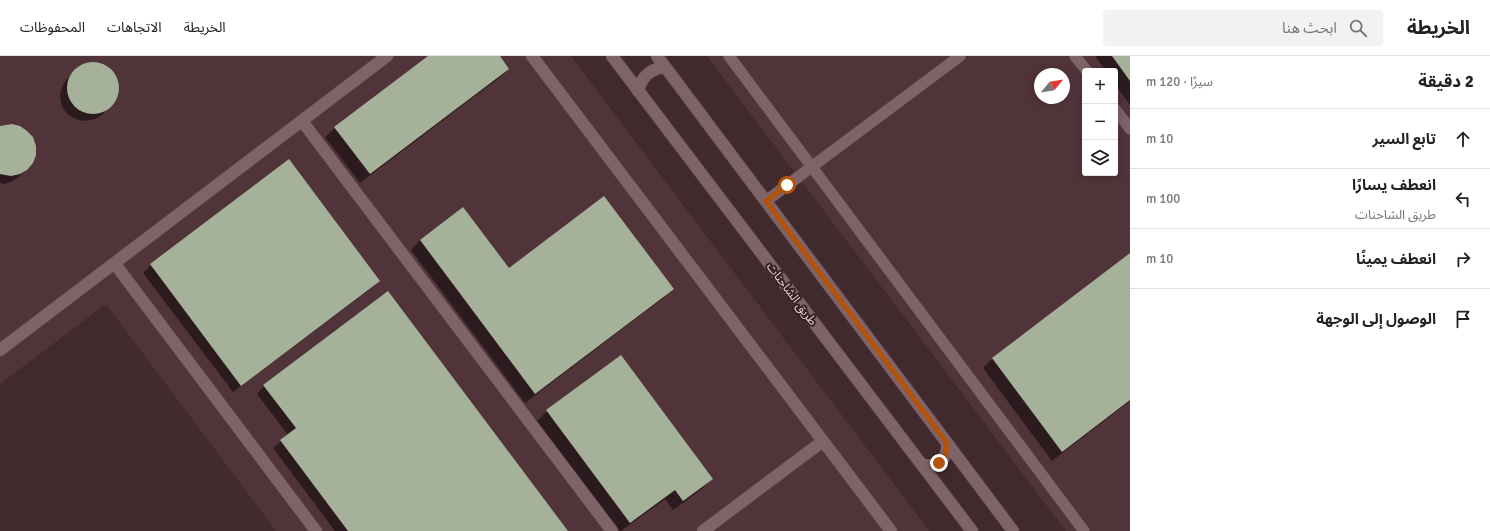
<!DOCTYPE html>
<html lang="ar">
<meta charset="utf-8">
<style>
body{margin:0;font-family:Signika,"Noto Sans Arabic",sans-serif;background:#f2f2f2;color:#222;direction:rtl}
.controls{position:absolute;right:12px;top:12px;display:grid;overflow:hidden;border-radius:4px;box-shadow:0 2px 10px #0003}
.controls button{width:36px;height:36px;display:grid;place-items:center;padding:0;border:0;border-bottom:1px solid #e0e0e0;background:#fff;color:#222;font:20px sans-serif}
.compass{position:absolute;left:1034px;top:12px;width:36px;height:36px;border-radius:50%;background:#fff;box-shadow:0 2px 10px #0003;rotate:60deg}
.stop{position:absolute;width:12px;height:12px;margin:-9px;border:3px solid #b45309;border-radius:50%;background:#fff}
.stop.end{background:#b45309;border-color:#fff;box-shadow:0 1px 4px #0008}
.list{margin:0;padding:0;list-style:none}
h2{display:flex;justify-content:space-between;align-items:center;height:52px;margin:0;padding:0 16px;font-size:17px}
h2 small{font-size:13px;font-weight:400;color:#767676}
.list li{display:grid;grid-template-columns:26px 1fr auto;gap:12px;align-items:center;box-sizing:border-box;height:60px;padding:0 16px;border-top:1px solid #e0e0e0}
.list b{display:block;font-size:15px;white-space:nowrap}
.list p{margin:0;font-size:13px;white-space:nowrap;color:#767676}
.list em{font-size:13px;font-style:normal;color:#767676}
.icon{flex:none;width:22px;height:22px;fill:none;stroke:currentColor;stroke-width:2;stroke-linecap:round;stroke-linejoin:round}
.map{position:relative;flex:none;width:1130px;height:475px;overflow:hidden;direction:ltr}
header{display:flex;align-items:center;gap:24px;box-sizing:border-box;height:56px;padding:0 20px;background:#fff;border-bottom:1px solid #e0e0e0}
header strong{font-size:19px}
nav{display:flex;gap:22px;margin-inline-start:auto;font-size:14px}
.search{width:280px;height:36px;background:#f2f2f2;display:flex;align-items:center;gap:10px;box-sizing:border-box;padding:0 14px;border-radius:4px;color:#767676;font-size:15px}
main{display:flex}
aside{flex:1;background:#fff}
.map>svg:first-child{display:block}
</style>
<header>
<strong>الخريطة</strong>
<div class="search"><svg class="icon" aria-label="search" viewBox="0 0 24 24"><circle cx="10" cy="10" r="6"/><path d="M15 15l6 6"/></svg>ابحث هنا</div>
<nav><a>الخريطة</a><a>الاتجاهات</a><a>المحفوظات</a></nav>
</header>
<main>
<aside>
<h2>2 دقيقة<small>سيرًا · 120 m</small></h2>
<ul class="list">
<li><svg class="icon" aria-label="ahead" viewBox="0 0 24 24"><path d="M12 20V5M6 11l6-6 6 6"/></svg><div><b>تابع السير</b></div><em>10 m</em></li>
<li><svg class="icon" aria-label="left" viewBox="0 0 24 24"><path d="M17 20v-9H6M10 6l-5 5 5 5"/></svg><div><b>انعطف يسارًا</b><p>طريق الشاحنات</p></div><em>100 m</em></li>
<li><svg class="icon" aria-label="right" viewBox="0 0 24 24"><path d="M7 20v-9h11M14 6l5 5-5 5"/></svg><div><b>انعطف يمينًا</b></div><em>10 m</em></li>
<li><svg class="icon" aria-label="arrive" viewBox="0 0 24 24"><path d="M6 21V4h12l-3 4 3 4H6"/></svg><div><b>الوصول إلى الوجهة</b></div></li>
</ul>
</aside>
<div class="map">
<svg width="1130" height="475" viewBox="0 0 1130 475">
<rect width="100%" height="100%" fill="#412a2e"/>
<path fill="#51343a" fill-rule="evenodd" d="M0,0H571L929,475H276L106,248L0,328Z
M707,0H1130V475H1066ZM1085,15H1115V117H1085ZM1040,18H1064V42H1040Z"/>
<path fill="#0007" d="M430,0H499L508,13L499,22L360,127L325,81L335,72Z
M1095,0H1130V49L1115,28V15H1106Z
M88,7H96L103,9L110,13L115,19L118,27V36L115,44L102,59L95,63L86,65L78,64L70,60L64,54L61,47L60,39L62,31L66,24L80,10Z
M0,71L27,113L19,121L11,126L3,128L0,127Z
M289,105L379,225L372,232L233,336L143,217L151,209Z
M420,184L509,213L672,232L663,242L525,347L411,194Z
M1130,198V345L1052,405L983,312L992,303Z
M264,330L567,475H335L273,392L288,379L257,338Z
M547,355L711,423L702,433L673,454L665,443L621,475H619L537,365Z"/>
<path fill="#a5b199" d="M428,0H500L509,13L370,118L334,71Z
M1112,0H1130V25Z
M67 32a26 26 0 1 1 52 0a26 26 0 1 1-52 0Z
M12,68L20,70L27,75L33,81L36,90V99L33,107L27,114L20,118L11,120L0,118V70Z
M289,103L380,225L241,330L150,208Z
M604,140L674,233L535,338L420,184L463,151L509,212Z
M1130,197V344L1062,396L992,302Z
M388,235L568,475H348L280,384L296,372L263,329Z
M621,299L713,423L683,445L675,434L630,467L546,354Z"/>
<g fill="none" stroke-linecap="round" stroke-linejoin="round">
<defs>
<path id="lane" d="M729,0L1084,475
M1075,0L1087,15
M1115,53L1130,73
M766,145L960,0"/>
<path id="street" d="M532,0L891,475
M302,65L612,475
M115,208L316,475
M0,294L387,0
M703,475L823,385"/>
<path id="secondary" d="M612,0L972,475
M657,0L1013,475
M638,35C642,20 650,13 665,11
M922,409C938,412 948,403 947,387"/>
</defs>
<use href="#lane" stroke="#5c484c" stroke-width="12"/>
<use href="#street" stroke="#5c484c" stroke-width="13"/>
<use href="#secondary" stroke="#5c484c" stroke-width="13"/>
<use href="#lane" stroke="#7e6368" stroke-width="11"/>
<use href="#street" stroke="#7e6368" stroke-width="12"/>
<use href="#secondary" stroke="#7e6368" stroke-width="12"/>
</g>
<g fill="none" stroke-linecap="round" stroke-linejoin="round">
<path stroke="#b45309" stroke-width="5" d="M787,129L766,145L947,387L946,398L939,407"/>
</g>
<g text-anchor="middle" stroke-width="4" stroke-linejoin="round" paint-order="stroke">
<g font-size="12" fill="#e4d4d7" stroke="#362024">
<text transform="translate(792 238) rotate(53)" y="4">طريق الشاحنات</text>
</g>
</g>
</svg>
<div class="controls">
<button>+</button>
<button>−</button>
<button><svg class="icon" aria-label="layers" viewBox="0 0 24 24"><path d="M12 4l9 5-9 5-9-5zM3 14l9 5 9-5"/></svg></button>
</div>
<svg class="compass" viewBox="-18 -18 36 36"><path d="M0-13l5 13h-10z" fill="#e53935"/><path d="M0 13l5-13h-10z" fill="#767676"/></svg>
<div class="stop" style="left:787px;top:129px"></div>
<div class="stop end" style="left:939px;top:407px"></div>
</div>
</main>
